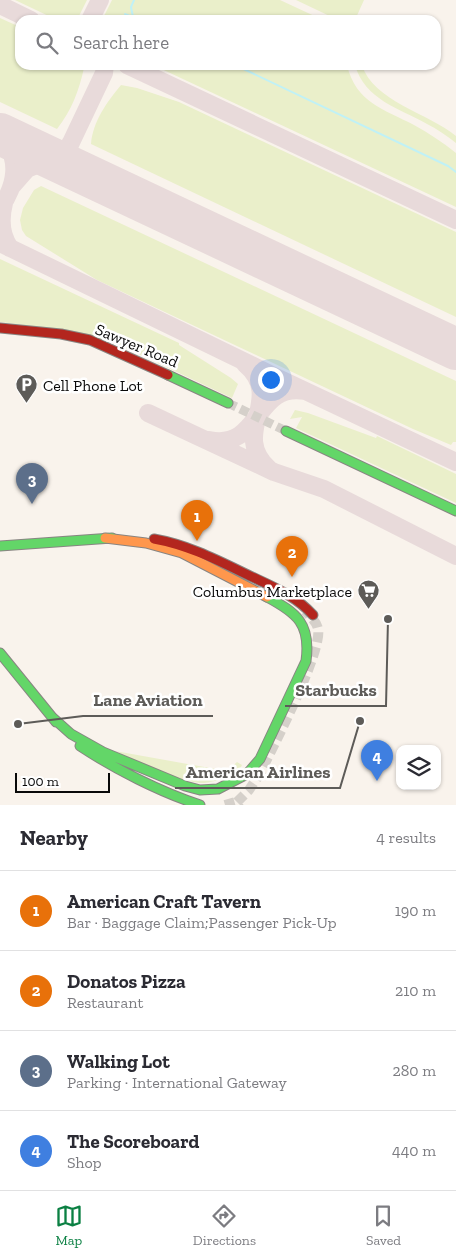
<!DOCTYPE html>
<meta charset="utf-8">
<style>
body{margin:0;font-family:"Zilla Slab",serif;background:#f7f7f7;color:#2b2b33}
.controls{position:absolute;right:15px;bottom:15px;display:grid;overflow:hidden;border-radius:10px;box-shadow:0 1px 4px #0004}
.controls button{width:45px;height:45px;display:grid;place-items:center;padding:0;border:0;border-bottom:1px solid #e1e1e2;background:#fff;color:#2b2b33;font:25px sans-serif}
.scale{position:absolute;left:15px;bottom:12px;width:95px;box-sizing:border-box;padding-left:5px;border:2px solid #090909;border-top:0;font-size:14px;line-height:18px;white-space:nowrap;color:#090909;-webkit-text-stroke:4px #fff;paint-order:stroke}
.you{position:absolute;left:270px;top:379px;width:18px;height:18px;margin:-12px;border:4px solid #fff;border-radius:50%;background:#1a73e8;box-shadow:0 0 0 8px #1a73e833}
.badge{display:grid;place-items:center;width:32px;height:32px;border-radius:50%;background:#0b8043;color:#fff;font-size:16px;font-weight:700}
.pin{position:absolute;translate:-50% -41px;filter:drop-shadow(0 1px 2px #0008)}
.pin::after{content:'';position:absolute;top:26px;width:18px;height:15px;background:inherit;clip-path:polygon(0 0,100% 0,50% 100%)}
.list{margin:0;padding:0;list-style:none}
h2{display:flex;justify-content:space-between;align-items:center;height:65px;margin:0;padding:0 20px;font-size:21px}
h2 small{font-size:16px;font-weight:400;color:#7c7c81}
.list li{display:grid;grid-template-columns:32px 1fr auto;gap:15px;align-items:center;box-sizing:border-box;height:80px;padding:0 20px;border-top:1px solid #e1e1e2}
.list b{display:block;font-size:19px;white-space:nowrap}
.list p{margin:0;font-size:16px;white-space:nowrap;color:#7c7c81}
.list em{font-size:16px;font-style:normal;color:#7c7c81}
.icon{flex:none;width:28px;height:28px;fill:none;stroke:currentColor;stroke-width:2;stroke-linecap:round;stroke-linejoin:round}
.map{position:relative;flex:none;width:456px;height:805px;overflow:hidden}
.search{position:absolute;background:#fff;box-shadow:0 1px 4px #0004;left:15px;right:15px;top:15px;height:55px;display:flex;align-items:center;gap:12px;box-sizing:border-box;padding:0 18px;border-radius:15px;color:#7c7c81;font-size:19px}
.sheet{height:385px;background:#fff}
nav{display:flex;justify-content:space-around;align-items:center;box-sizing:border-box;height:70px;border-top:1px solid #e1e1e2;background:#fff;font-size:14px;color:#7c7c81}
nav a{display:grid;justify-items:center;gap:2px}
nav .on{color:#0b8043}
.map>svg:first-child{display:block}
</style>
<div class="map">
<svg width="456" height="805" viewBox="0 0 456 805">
<rect width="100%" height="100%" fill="#f9f3ec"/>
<path fill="#eaefca" d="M15,0H87L77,20H57Z
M112,0H280L323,20H102Z
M296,0H364L355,20H338Z
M0,18L20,27V65H80L84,68C79,90 72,110 57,129L0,102Z
M153,65H347C356,103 384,109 414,125C429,133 442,142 456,153V207Z
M355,65H362C373,101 428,113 456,136V143C447,136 437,129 427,124C399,108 365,100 355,65Z
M121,85L137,88L179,102L456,232V317L91,144C93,121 107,102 121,85Z
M41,186L456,381V442H453L451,445L413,429L97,280L26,236L22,230L20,220L23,208L34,190Z
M0,259L179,343V345L231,378L238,384L232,398L113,342L112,343C76,329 38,327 0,322Z
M295,410L308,413L376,438L377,436L456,474V503L296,428L302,417L290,419Z
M115,751L221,770H228L237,762L242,765L238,773C227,777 215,782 204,783C184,784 135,760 115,751Z"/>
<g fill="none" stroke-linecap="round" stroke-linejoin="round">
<path stroke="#c0f1f6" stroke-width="2" d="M125,14L139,20
M133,17L131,7L134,0
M235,65L448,166L456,172"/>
<path stroke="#e8dada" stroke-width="18" d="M0,5L31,20
M90,20L100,0
M127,65L456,220
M0,137C22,157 16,186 0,208
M70,144C65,157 68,164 79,172
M12,186L27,169L61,155L67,151L104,73L105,65
M4,203C0,219 0,234 10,248
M0,243L278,378L456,462
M245,364C286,399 229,433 269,469
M148,413L274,472L324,489L456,556
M209,440C261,451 254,382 305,391"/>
<path stroke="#e8dada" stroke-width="42" d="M0,134L456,349"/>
<path stroke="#d5d0ca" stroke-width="9" stroke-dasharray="9 4.5" stroke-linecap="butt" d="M228,403L286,431"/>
<path stroke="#d5d0ca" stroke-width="10" stroke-dasharray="10 5" stroke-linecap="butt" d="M237,802L249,790L259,775C271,751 323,651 318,629C317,622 310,616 305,611
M225,805L242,800"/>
<defs>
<path id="fast" d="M168,375L228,403
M286,431L456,511
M0,546L112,538
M0,653L56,722
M52,717L71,734L103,752L185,786L200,790L218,789L247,774L260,759L306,661C311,624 297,613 267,597
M80,746C115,769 160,792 200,805"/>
<path id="slow" d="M105,538L146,543L182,553L267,597"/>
<path id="jam" d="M0,328L61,334L90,340L168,375
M154,539C188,545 217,560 248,575C271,586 295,595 313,615"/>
</defs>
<use href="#fast" stroke="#888582" stroke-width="11"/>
<use href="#slow" stroke="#888582" stroke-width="11"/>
<use href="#jam" stroke="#888582" stroke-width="11"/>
<use href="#fast" stroke="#63d668" stroke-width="9"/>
<use href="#slow" stroke="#ff974d" stroke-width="9"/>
<use href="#jam" stroke="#b3261e" stroke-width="9"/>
</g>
<defs>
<symbol id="parking-pin" viewBox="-11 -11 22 30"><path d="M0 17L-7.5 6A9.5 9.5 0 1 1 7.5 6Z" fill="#5d5b58" stroke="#fff"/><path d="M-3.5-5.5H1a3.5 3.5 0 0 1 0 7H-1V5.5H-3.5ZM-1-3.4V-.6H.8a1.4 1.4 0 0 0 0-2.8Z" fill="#fff"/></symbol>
<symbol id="supermarket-pin" viewBox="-11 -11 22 30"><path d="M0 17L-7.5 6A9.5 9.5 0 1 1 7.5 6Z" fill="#5d5b58" stroke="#fff"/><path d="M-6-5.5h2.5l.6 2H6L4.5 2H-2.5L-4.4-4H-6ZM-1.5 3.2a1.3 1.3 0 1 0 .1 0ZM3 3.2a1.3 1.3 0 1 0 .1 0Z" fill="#fff"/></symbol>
</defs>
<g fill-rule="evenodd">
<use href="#parking-pin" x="14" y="372" width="25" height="34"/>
<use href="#supermarket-pin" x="356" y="578" width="25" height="34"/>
</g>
<g text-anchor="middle" stroke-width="5" stroke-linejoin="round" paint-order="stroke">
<g font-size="16" fill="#090909" stroke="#fff">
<text transform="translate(137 345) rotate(23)" y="6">Sawyer Road</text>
</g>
<g font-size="16" fill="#090909" stroke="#fff" text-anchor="start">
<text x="43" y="391">Cell Phone Lot</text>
<text x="352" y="597" text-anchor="end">Columbus Marketplace</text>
</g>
</g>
<path fill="none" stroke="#5d5b58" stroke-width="2" d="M388 619L386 706H285M18 724L83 716H213M360 721L340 788H175"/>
<g fill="#5d5b58" stroke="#fff" stroke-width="2">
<circle cx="388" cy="619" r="5"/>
<circle cx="18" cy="724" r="5"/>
<circle cx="360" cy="721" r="5"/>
</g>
<g font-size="18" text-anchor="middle" font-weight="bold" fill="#5d5b58" stroke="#fff" stroke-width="5" stroke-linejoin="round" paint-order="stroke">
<text x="336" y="696">Starbucks</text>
<text x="148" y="706">Lane Aviation</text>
<text x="258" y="778">American Airlines</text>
</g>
</svg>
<div class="controls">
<button><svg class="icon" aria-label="layers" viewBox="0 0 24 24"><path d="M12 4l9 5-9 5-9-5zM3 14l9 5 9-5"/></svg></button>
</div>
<div class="scale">100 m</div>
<div class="you"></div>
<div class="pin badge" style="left:197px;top:541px;background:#e8710a">1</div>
<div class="pin badge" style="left:292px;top:577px;background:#e8710a">2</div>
<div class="pin badge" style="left:32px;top:504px;background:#5c6f8a">3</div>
<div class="pin badge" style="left:377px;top:781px;background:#3f7fe0">4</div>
<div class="search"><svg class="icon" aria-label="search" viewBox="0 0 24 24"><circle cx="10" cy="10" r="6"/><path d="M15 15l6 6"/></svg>Search here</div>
</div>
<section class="sheet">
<h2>Nearby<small>4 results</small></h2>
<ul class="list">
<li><span class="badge" style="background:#e8710a">1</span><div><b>American Craft Tavern</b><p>Bar · Baggage Claim;Passenger Pick-Up</p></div><em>190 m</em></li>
<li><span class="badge" style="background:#e8710a">2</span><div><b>Donatos Pizza</b><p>Restaurant</p></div><em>210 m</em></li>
<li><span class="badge" style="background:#5c6f8a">3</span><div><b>Walking Lot</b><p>Parking · International Gateway</p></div><em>280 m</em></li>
<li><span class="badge" style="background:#3f7fe0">4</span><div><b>The Scoreboard</b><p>Shop</p></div><em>440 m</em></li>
</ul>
</section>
<nav>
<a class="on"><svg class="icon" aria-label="map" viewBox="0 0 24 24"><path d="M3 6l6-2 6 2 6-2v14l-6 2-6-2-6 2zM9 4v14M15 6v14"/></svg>Map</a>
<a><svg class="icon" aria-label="directions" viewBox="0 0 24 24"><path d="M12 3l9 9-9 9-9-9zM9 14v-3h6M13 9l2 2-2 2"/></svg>Directions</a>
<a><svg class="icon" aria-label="saved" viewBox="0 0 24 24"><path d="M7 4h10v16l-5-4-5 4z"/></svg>Saved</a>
</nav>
